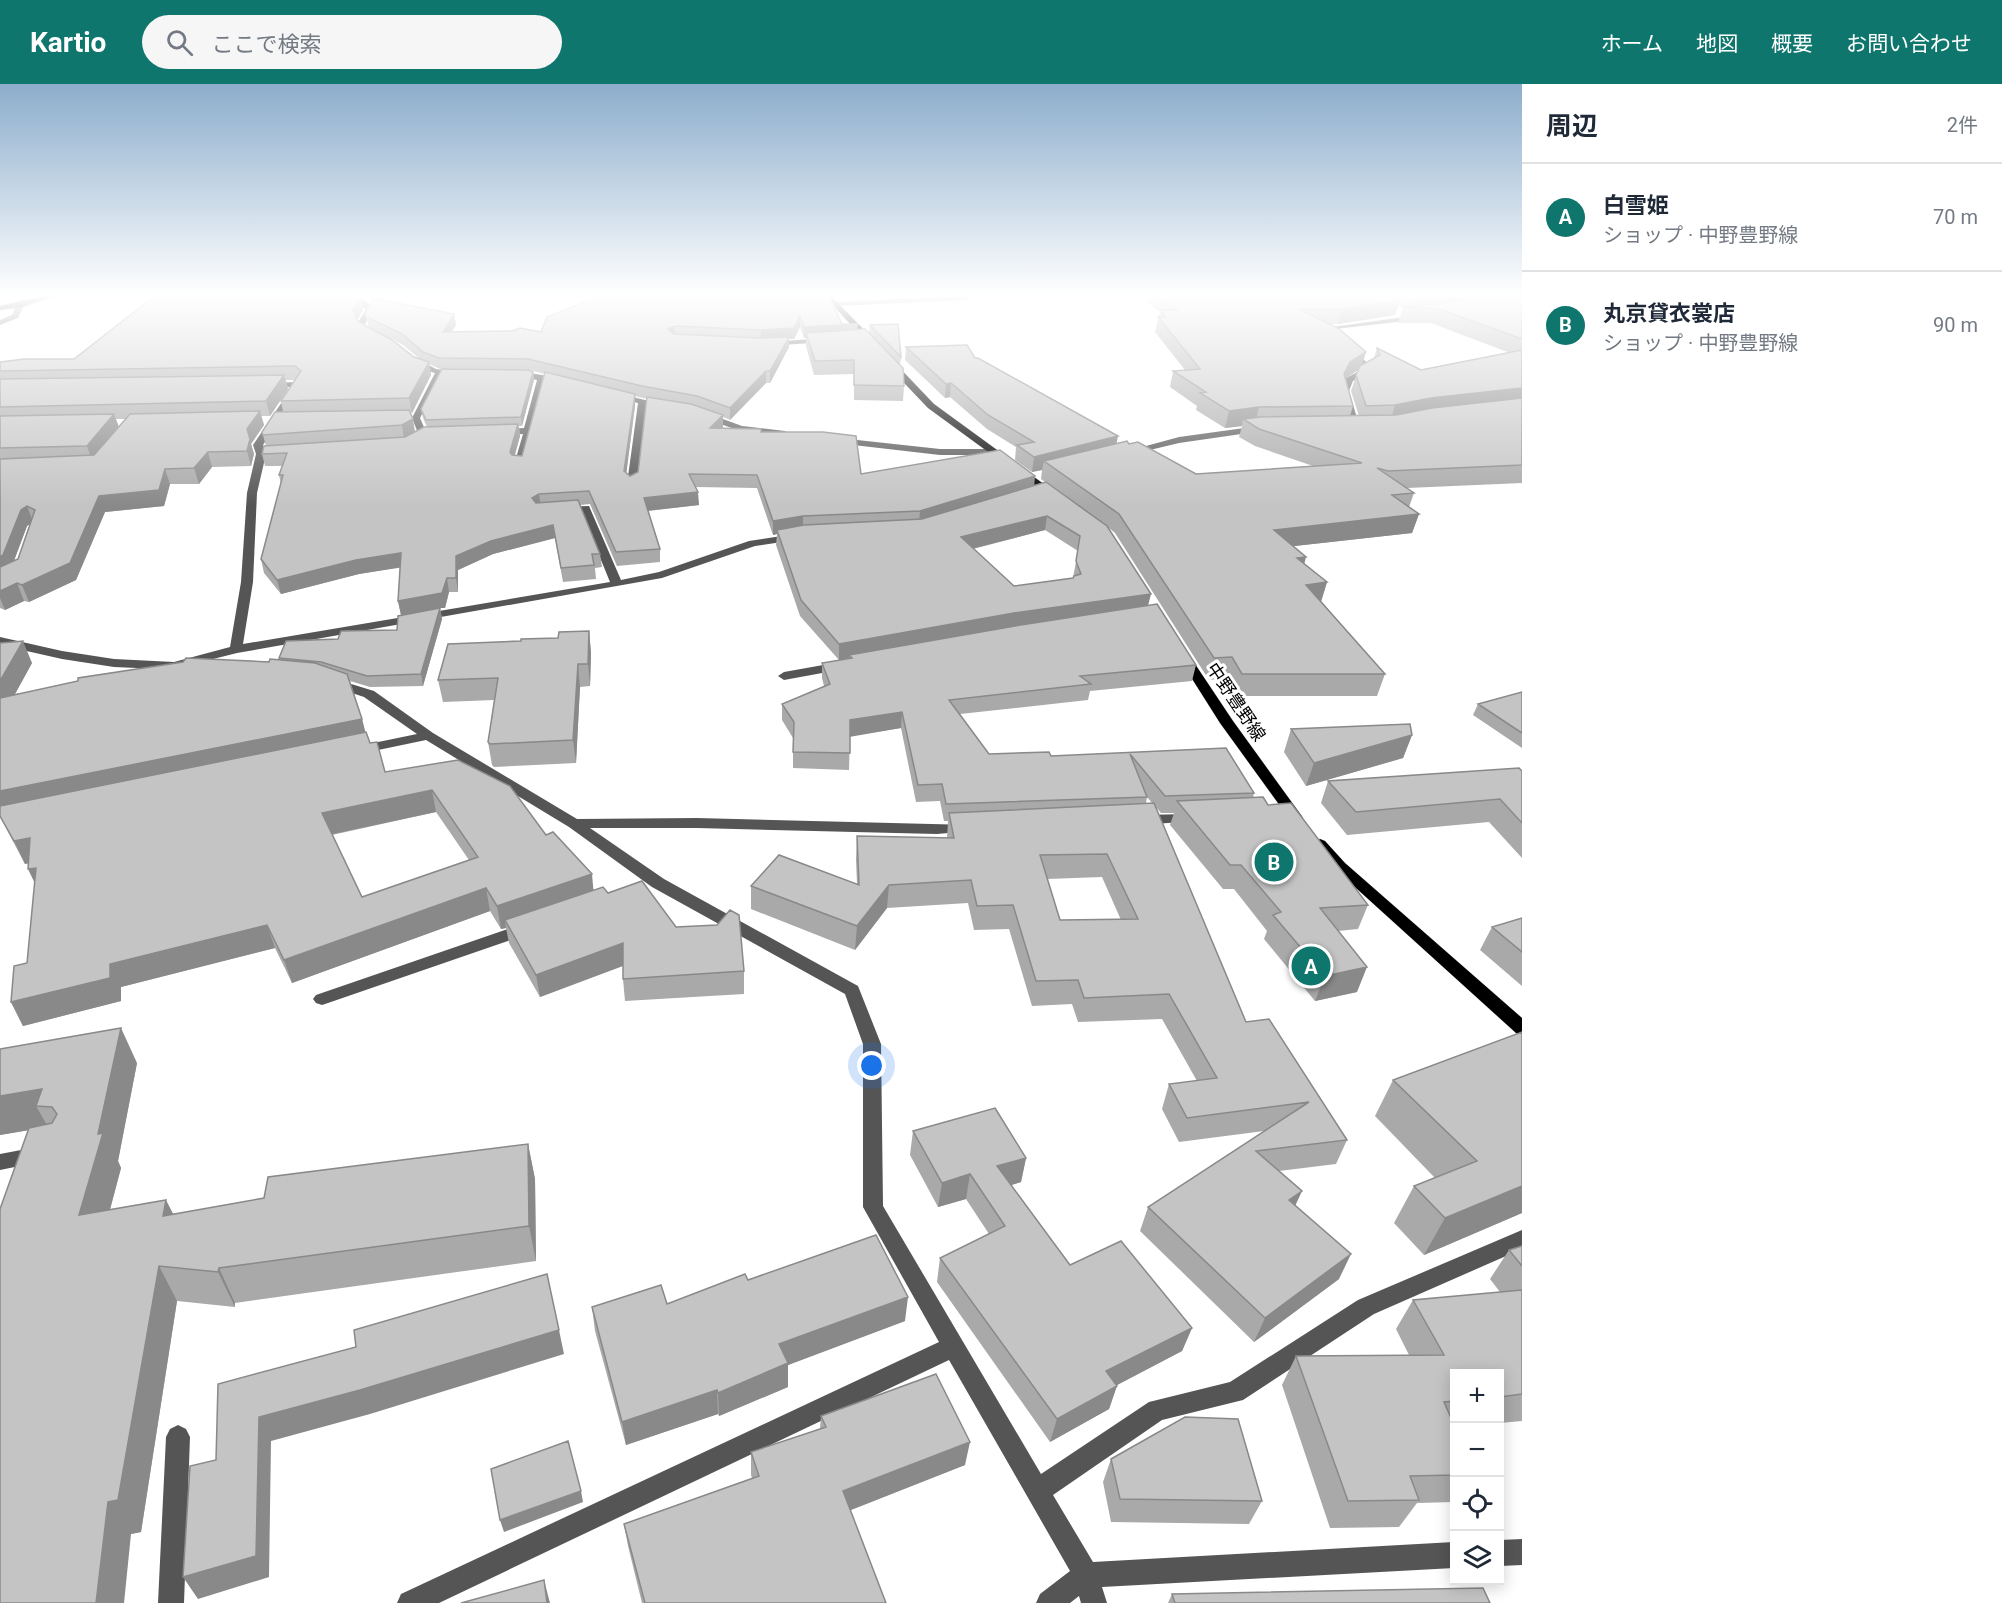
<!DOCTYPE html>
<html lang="ja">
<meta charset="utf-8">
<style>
body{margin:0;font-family:Roboto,"Noto Sans JP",sans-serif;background:#f6f6f7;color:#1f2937}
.controls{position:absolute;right:18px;bottom:18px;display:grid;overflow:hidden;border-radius:0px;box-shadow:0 3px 15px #0003}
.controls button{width:54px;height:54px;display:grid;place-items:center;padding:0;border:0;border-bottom:2px solid #e0e1e3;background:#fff;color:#1f2937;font:30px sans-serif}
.you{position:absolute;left:872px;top:982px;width:21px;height:21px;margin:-15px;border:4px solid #fff;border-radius:50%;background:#1a73e8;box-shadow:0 0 0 9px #1a73e833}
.badge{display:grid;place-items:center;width:39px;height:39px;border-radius:50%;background:#0f766e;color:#fff;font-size:20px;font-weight:700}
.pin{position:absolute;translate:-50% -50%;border:3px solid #fff;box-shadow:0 2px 6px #0006}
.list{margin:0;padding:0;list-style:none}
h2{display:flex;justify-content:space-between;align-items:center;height:78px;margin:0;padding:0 24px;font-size:26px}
h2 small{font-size:20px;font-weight:400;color:#747a83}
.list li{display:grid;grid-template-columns:39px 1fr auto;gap:18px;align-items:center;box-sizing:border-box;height:108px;padding:0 24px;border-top:2px solid #e0e1e3}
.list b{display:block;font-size:22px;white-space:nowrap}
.list p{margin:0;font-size:20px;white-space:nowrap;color:#747a83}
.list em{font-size:20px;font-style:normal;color:#747a83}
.icon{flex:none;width:33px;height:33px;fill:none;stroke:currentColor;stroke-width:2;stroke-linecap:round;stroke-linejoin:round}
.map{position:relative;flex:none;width:1522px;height:1519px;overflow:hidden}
header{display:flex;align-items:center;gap:36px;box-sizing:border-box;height:84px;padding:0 30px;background:#0f766e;color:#fff}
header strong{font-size:28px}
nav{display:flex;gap:33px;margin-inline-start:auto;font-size:21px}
.search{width:420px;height:54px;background:#f6f6f7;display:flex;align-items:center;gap:15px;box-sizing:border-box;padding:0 21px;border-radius:33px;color:#747a83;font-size:22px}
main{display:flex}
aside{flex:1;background:#fff}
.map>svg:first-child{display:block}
</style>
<header>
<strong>Kartio</strong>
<div class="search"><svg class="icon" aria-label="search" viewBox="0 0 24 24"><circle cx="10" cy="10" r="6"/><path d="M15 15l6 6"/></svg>ここで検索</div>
<nav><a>ホーム</a><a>地図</a><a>概要</a><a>お問い合わせ</a></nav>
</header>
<main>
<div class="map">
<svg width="1522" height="1519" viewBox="0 0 1522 1519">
<rect width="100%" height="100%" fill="#fff"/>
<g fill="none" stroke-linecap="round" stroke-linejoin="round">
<defs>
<path id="major" d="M51,210H60L23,223L0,226V222Z
M823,210H829L875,257V261H869Z
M887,277H893L934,320L1056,409V413H1050L928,324L887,281Z
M1183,567L1187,568L1233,637L1301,731L1303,734L1301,737H1291L1220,639L1177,571Z
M1320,755L1325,757L1345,779L1522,934V951L1516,949L1335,785L1312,760Z"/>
</defs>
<use href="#major" stroke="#dbdbdb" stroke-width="1"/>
<path fill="#555" fill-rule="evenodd" d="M343,210C354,210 365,215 373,223L365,240L367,245L378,250V254C368,255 361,248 357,240L366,225Z
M960,210H966L969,214L966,216L836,222L832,220L836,218L961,212Z
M17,219L24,221L18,234L0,241V236L12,231Z
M1419,231L1422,235L1327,246L1324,249L1317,245Z
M828,254V258H825L768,262L764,260L768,258Z
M1349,262L1374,285L1353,297L1349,307L1360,344L1356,347L1352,344L1341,307L1346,294L1365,284L1346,266L1345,264Z
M410,274H416L436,285L464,289L460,291H442L420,334L427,350L410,361L405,358L418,349L412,334L435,289L421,285L410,278Z
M511,286L542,291L568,299L564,301L545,297L524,381L519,384L514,381L523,350L501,351L497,348L501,345L524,344L537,296L511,290Z
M301,298L302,300L263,361L266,370L257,409L253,498L243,560L610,498L581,427L558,428V424L562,423L589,422L621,496L659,488L749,457L795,450L800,453L795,456L755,462L662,494L237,569L189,581L187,585L183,586L114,583L62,575L0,561V553L62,567L114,575L174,578L230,563L241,498L247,409L256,370L253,361L292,303H266L262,301L266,299Z
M616,309L670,322L666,325L646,321L637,400L632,403L627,400L638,319L613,314L612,312Z
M704,328L742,342L785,347L789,350L785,353L740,347L701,333L700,331Z
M1259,342L1263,345L1262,347L1179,359L1129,371L1124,368L1179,353Z
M839,354L940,365H994L999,368L994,371H940L836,359V355Z
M840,578L846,582L844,585L784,596L778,592L784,588Z
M335,595L374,607L433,649L577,735L697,734L971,741L973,744L971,747L937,750L697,744H590L664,795L858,902L881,960L883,1122L1041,1390L1149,1318L1230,1298L1358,1216L1522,1146V1165L1374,1230L1243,1316L1162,1336L1053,1411L1093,1478L1454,1458V1484L1102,1503L1107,1519H1081L1079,1512L1070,1519H1036L1040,1510L1070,1487L949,1276L439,1519H397L401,1510L939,1258L863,1123V960L845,910L652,803L569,743L426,656L359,670L354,669L352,666L354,663L417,650L364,613L331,602L329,599L331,596Z
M1191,730L1196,731L1198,734L1196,737L1140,741L1133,736L1140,731Z
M525,839L531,841L533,845L531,849L328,919L322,921L316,919L313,915L316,911Z
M37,1063L44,1065L47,1071L44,1077L0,1086V1070Z
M178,1341L186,1345L190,1353L184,1519H158L166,1353L170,1345Z
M1522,1455V1481L1500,1482V1456Z"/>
<use href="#major" fill="#000" fill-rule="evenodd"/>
</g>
<path fill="#a9a9a9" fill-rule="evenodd" d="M828,210L842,240L857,246L904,302L903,317L854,316V290L814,291L806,262V254H804L800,243L794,255H789V263L770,299H766L730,336L723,333V343L722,345L761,348L861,390L1034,401L1045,398L1041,395L1042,386L1032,388L1015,376L1016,363L987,345L950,313L945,314L905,276L906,263L975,274L1116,360H1129L1196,390L1313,382L1255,362L1239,353L1242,342L1225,344L1196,326L1197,322L1170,303L1173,287L1185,286L1155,248L1160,228L1147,218L1149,210H1522V399L1407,404L1414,409L1409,423L1419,430L1412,449L1294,462L1304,480L1327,498L1321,517L1385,590L1377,612H1236L1227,594L1209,596L1115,449L1109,444L1148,521L1196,581L1192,597L1090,607L1088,616L960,630L989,670L1051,672L1226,664L1254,709L1253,714L1268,721L1368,821L1358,845L1338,847L1357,908L1315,917L1264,855L1267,847L1234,805H1223L1170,741L1174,729H1161L1156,723L1246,938L1347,1056L1336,1080L1279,1087L1295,1122L1339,1195L1254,1258L1140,1147L1148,1123L1264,1047L1179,1058L1162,1025L1169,1000L1197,997L1162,935L1078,938L1072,920L1032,922L1009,845L974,846L968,819L887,824L855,866L751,825V802L857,800L856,775L857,752L947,754L948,737H944L940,717L916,718L901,644L850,652L849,686L793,684V654L782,636V620L824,602L822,594V579L849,575V574L839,576L800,532L776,461L777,450L773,451L757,404L696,403L699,421L648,427L660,465V478L617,482L590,420L580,421L600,470L602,483L595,484L596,495L563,498L555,454L493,470L458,486V508H449L445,524H440L442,535L423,602L370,603L350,597L362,635L365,648L385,688L546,751L594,806L608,809L676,843L744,887V910L625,917L623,895V882L540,913L509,859L506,844L501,845L490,827L292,899L275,864L121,903V917L23,942L11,918L27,879L35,800L28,779L25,780L0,733V559L32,579L15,610L279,576V574L338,555L397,546L401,531L398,517L400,483L359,490L281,510L264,489L261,475L281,400L279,391L282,382H265L262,370L266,362L262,348L283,328L281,317L295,296H286L288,305L270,332H261L264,341L251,360L254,370L251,382L212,383L199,400H170L164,422L105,428L76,496L29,518L24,517L5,526L0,524V278L74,275L361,213L363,226L357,236V237L369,243L365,230H454L456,241L452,247L541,248ZM1398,222L1403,224L1398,239H1431L1510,269L1421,286L1377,264L1374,274L1362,281L1366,268L1328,240H1338L1395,231ZM386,252L403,261L420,275L414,273ZM429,280L440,285L530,286L545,290L522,372L515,371L520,352L519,342H522L534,296L533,288L421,325L423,334L427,343L415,348L410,329H412L431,291ZM1358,286L1351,307L1359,332H1350L1353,322L1345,295ZM635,312L647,315L638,388L630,392L626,389L635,322ZM116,335H126L119,343ZM30,440L18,475L14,477L27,442ZM1045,446L1078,467L1073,494L1014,502L973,465ZM1147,713L1152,719H1146ZM436,728L469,776L362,813L332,751ZM1102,793L1121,836H1060L1047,795Z
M870,241L901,273L900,281L869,249Z
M589,547L591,569L590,602L580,603L576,679L494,683L492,681L488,658L494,616L443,618L438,596L558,554Z
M1522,608V664L1473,631L1478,620Z
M1291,645L1412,651L1403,674L1306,702L1284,668Z
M1522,687V774L1489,738L1347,751L1321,719L1328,697Z
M1522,834V902L1480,866L1492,843Z
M1522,948V1129L1424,1171L1394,1139L1414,1102L1435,1094L1375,1032L1393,996Z
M0,965L137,979L118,1077L121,1084L110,1126L173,1130L264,1114L528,1060L535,1095L536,1177L235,1219V1223L177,1217L141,1448L131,1450L28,1046L0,1051Z
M913,1047L1026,1074L1021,1098L1011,1101L1070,1181L1192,1244L1182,1267L1117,1301L1109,1325L1050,1358L937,1198L940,1174L989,1150L966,1115L938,1123L910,1071Z
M1522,1162V1337L1500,1339V1290H1455L1454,1418L1417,1419L1399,1443L1330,1444L1282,1301L1296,1272L1409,1271L1396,1245L1413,1216L1500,1208L1490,1195L1509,1166Z
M748,1196L905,1237L788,1281V1303L719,1332L718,1330L626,1361L595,1247L592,1223L667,1220Z
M821,1332L965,1381L850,1426L886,1519H642L628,1462L624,1440L752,1394L751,1391V1368L820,1345Z
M1111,1375L1262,1417L1249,1440L1111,1438L1103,1398Z
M1172,1510L1490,1519H1168Z"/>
<path fill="#898989" d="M1449,210H1492L1436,224H1413L1416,214Z
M361,213L363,226L355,239L353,226Z
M1400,216L1395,231L1338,240L1342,225Z
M454,230L456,241L445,258L443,248Z
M800,232V243L794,255H789V263L770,299V287L761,257V246Z
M858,240L857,250L806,249V254H804V243Z
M675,242V253L668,245Z
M1366,268L1361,284L1346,294L1339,306L1344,290L1350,278Z
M429,278L431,291L412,329L409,314Z
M766,287V299L730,336V324Z
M533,288L534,296L522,342L521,333Z
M284,291L288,305L270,332L266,317Z
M951,299L950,313L945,314L946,300Z
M1522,304V320L1390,338L1395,321L1431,314Z
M635,310V322L625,400L624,387Z
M1259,323L1255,340L1243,335L1242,342L1225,344L1229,327Z
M260,327L264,341L251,360L254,370L251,382L247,367V345Z
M114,330L119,344L92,377L87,362Z
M723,331V343L711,357L710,344Z
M413,335L415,348L404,355L402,341Z
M518,340L520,352L512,380L510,368Z
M1118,352L1115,367L1044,377L1042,386L1032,388L1034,373Z
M208,368L212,383L199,400L194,384Z
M165,385L170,400L164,422L105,428L76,496L29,518L22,501L99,412Z
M1035,392L1034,405L919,440L920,427Z
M698,408L699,421L645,427L644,414Z
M539,410L541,423L534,427L532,414Z
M27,422L33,438L27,442L10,487L0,494V473L21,426Z
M1419,430L1412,449L1268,465L1274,446Z
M803,432V446H777V450L773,451V437Z
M1047,432L1045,446L959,468L961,453Z
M553,441L555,454L493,470L458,486V508L456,494V472L491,457Z
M401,469L404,483L359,490L281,510L277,496L356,476Z
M1306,473L1301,493L1297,474Z
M447,494L449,508L445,524H440L442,535L423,602L421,590L401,531L398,517Z
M1327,498L1321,518L1306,501Z
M17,499L24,517L5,526L0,514V507Z
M1151,510L1147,526L849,571V574L839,576V560L1014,529Z
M589,547L591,569L590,602L588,580Z
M23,557L32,579L9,621L0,624V597Z
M578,580L580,603L576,679L573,656Z
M902,628L901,644L849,653L850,636Z
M362,635L368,658L0,732V707Z
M1412,651L1403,674L1306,702L1314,679Z
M432,706L436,728L328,751L322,729Z
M30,754L41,777L25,780L14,757Z
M36,784L39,808L28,785Z
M592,790L594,813L505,836L506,844L501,845L497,822Z
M889,801L887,824L855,866L857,842Z
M486,804L490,827L292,899L284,876Z
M267,841L275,864L121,903V917L23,942L11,918L110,880Z
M623,859L625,881L540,913L536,891Z
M1367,883L1357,908L1315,917L1325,892Z
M121,944L137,979L118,1077L121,1084L99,1166L79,1131Z
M42,1005L36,1022L48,1043L0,1051V1012Z
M528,1060L535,1095L536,1177L529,1142Z
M1026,1074L1021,1098L992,1107L997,1082Z
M970,1090L966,1115L938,1123L942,1099Z
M1522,1102V1129L1424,1171L1445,1134Z
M1302,1107L1291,1131L1289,1116Z
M166,1116L184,1151L163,1132Z
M1351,1170L1339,1195L1254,1258L1265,1234Z
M159,1182L177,1217L141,1448L131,1450L124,1519H96L108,1418Z
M219,1184L235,1219V1223L218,1188Z
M908,1213L905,1237L788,1281V1303L719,1332L718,1309L779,1260Z
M1192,1244L1182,1267L1098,1311L1106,1287Z
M559,1246L564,1270L370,1330L271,1357L269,1493L198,1515L183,1493L259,1333Z
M1117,1302L1109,1325L1050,1358L1057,1335Z
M717,1306L718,1330L626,1361L622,1338Z
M970,1358L965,1381L841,1430L843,1407Z
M581,1407L583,1418L504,1448L500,1436Z
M544,1496L550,1519H547Z"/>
<path fill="#c4c4c4" stroke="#898989" stroke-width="1.5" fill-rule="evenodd" d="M157,210H355L361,213L353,226L357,237L392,256L414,273L429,278L409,314L281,317L301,287L295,282L0,287V278L24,275H74Z
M604,210H828L842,240H858L804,243L800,232L794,244L761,246L675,242L668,245L674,250L761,254L789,253L770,287H766L730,324L697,312L642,302L528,275L439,274L423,268L402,250L367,233L365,230L373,214L454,230L443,248L512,247L520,244L541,248L547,233Z
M1158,210H1389L1400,216L1342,225H1299L1339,245L1366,268L1350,278L1344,290L1353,322L1259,323L1229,327L1200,309L1206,308L1173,287L1200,285L1158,233H1166L1160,226H1177Z
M1407,210H1449L1416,214Z
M1483,210H1522V255L1436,224H1403L1469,215Z
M898,240L901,273L870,241Z
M865,245L903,284L904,302L854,301V276L815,277L806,249Z
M967,261L975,274H978L1118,352L1034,373L1017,361L1034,358L988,331L951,299L946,300L906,263Z
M1377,264L1421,286L1522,266V304L1431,314L1395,321L1366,322L1356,291L1360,282L1380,271Z
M442,285L528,286L533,288L521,333L426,336L421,325Z
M545,288L635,310L624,387L630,392L638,388L647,313L691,320L723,331L710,344L761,345V348H823L856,352L861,390L1000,366L1035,392L920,427L803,432L773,437L757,391L689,390L698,408L644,414L660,465L616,468L589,407L539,410L532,414L536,419L578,416L600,470H592L594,481L561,484L553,441L491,457L456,472V494H447L442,509L398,517L401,469L356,476L277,496L261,475L283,391H279L287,369L262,370L264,362L405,353L424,343L518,340L510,368L512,371L522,372Z
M284,291L266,317L0,323V295Z
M1522,314V381L1388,387L1377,384L1414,409L1392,411L1419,430L1274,446L1306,473L1297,474L1327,498L1306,501L1385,590H1242L1232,573L1214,574L1119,430L1044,377L1127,357L1129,360L1138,358L1196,390L1362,379L1259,345L1243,335L1260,333L1396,331L1432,324Z
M409,326L413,335L402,341L263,351L262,348L275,328Z
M260,327L247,345L250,355L247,367L208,368L194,384L165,385L159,406L99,412L70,479L22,501L17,499L0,507V483L18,475L35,426L27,422L21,426L3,471L0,473V375L94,371L130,330Z
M114,330L87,362L0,364V332Z
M1046,398L1107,442L1151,510L1014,529L839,560L801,516L777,446L804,441L922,435ZM1047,432L1080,452L1076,477L1081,490L1074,492L1073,494L1014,502L961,453Z
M1157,520L1196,581L1080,592L1091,600L949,616L989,670L1049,668L1051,672L1226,664L1254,709L1165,712L1130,670L1147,713L946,720L942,700L918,701L902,628L850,636V669L793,668L794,638L782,620L830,600L822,579L852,574L849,571L1015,542Z
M440,524L421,590L367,592L321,578L279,574L286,557L338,555L341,547L397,546L398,532Z
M589,547L588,580H578L573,656L490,660L488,658L498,594L438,596L448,560L521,557V555L558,554L559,548Z
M23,557L0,597V559Z
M186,574L269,578L270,575L315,579L347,590L362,635L0,707V614L78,597V594L183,578Z
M1522,608V649L1478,620Z
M1410,640L1412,651L1314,679L1291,645Z
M366,648L370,659L377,658L385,688L458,676L510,702L546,751L553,748L592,790L497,822L486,804L284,876L267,841L110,880V894L11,918L14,882L27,879L36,784L28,785L30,754L14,757L0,732V722ZM432,706L478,773L362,813L322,729Z
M1519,684L1522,687V739L1500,715L1356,728L1328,697Z
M1263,713L1268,721L1291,719L1368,821L1320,824L1367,883L1325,892L1273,831L1281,828L1241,781H1230L1177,717Z
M1154,719L1246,938L1269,935L1347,1056L1256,1067L1302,1107L1289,1116L1351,1170L1265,1234L1148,1123L1309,1018L1187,1034L1169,1000L1217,994L1169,910L1084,914L1078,896L1036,897L1013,821L977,822L971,796L889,801L857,842L751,802L779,771L859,801L857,752L954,754L949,729ZM1107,770L1138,835L1060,836L1040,771Z
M642,797L676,843L717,841L730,826L739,831L744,887L623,895V859L536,891L505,836L603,803L608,809Z
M1522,834V868L1492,843Z
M121,944L98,1050L103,1049L79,1131L166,1116L163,1132L264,1114L268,1093L528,1060L529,1142L219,1184L218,1188L159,1182L118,1416L108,1418L96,1519H0V1125L29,1044L52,1039L57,1030L52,1023L36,1022L42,1005L0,1012V965Z
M1522,948V1102L1445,1134L1414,1102L1477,1077L1393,996Z
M995,1024L1026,1074L997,1082L1070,1181L1121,1157L1192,1244L1106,1287L1117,1302L1057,1335L940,1174L1005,1142L970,1090L942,1099L913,1047Z
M876,1151L908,1213L779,1260L788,1279L718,1309L717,1306L622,1338L592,1223L661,1201L667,1220L745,1190L748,1196Z
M1522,1162V1182L1509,1166Z
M547,1190L559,1246L360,1306L259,1333L256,1472L183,1493L190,1382L216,1376L218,1300L356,1263L354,1246Z
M1522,1206V1310L1500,1313V1290H1455V1317L1444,1318L1455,1343V1391L1410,1392L1419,1416L1348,1417L1296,1272L1444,1271L1413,1216Z
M936,1290L970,1358L843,1407L886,1519H645L624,1440L759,1392L751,1368L826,1343L821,1332Z
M1185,1333L1238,1335L1262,1417L1120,1415L1111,1375Z
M568,1357L581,1407L500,1436L491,1385Z
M544,1496L547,1519H461Z
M1483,1504L1490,1519H1175L1172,1510Z"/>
<linearGradient id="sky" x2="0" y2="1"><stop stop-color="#8cadcc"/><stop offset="0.5" stop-color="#fff"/><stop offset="1" stop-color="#fff" stop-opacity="0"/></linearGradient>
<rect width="1522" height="422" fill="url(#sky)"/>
<g text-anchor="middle" stroke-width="6" stroke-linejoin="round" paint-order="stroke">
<g font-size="18" fill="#000" stroke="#fff">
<text transform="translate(1236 618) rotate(56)" y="6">中野豊野線</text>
</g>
</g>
</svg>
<div class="controls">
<button>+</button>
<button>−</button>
<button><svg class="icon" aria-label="locate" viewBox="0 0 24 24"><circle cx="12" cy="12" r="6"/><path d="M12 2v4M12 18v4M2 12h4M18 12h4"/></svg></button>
<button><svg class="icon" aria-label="layers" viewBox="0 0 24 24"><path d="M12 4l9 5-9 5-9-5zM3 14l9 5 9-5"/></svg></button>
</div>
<div class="you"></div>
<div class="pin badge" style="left:1311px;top:882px">A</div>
<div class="pin badge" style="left:1274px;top:778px">B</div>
</div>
<aside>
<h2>周辺<small>2件</small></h2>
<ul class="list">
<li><span class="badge">A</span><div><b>白雪姫</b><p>ショップ · 中野豊野線</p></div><em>70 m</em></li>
<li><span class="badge">B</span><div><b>丸京貸衣裳店</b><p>ショップ · 中野豊野線</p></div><em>90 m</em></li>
</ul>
</aside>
</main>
